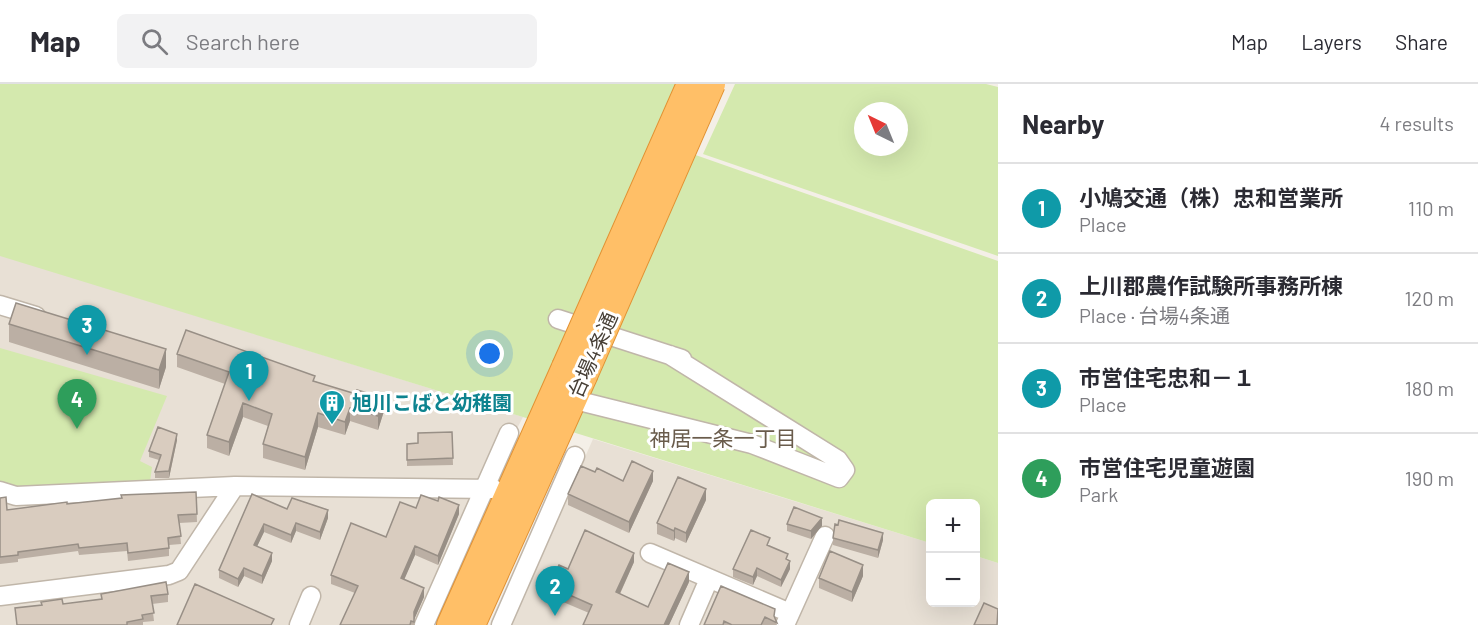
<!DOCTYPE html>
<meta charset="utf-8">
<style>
body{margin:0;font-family:Barlow,"Noto Sans JP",sans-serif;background:#f2f2f3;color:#2b2b33}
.controls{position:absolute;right:18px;bottom:18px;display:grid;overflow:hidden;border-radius:9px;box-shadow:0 6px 24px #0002}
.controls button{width:54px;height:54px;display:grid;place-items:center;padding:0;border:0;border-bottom:2px solid #e1e1e2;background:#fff;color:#2b2b33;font:30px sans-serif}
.compass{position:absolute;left:854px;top:18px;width:54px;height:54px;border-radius:50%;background:#fff;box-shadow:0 6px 24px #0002;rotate:317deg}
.you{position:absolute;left:490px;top:270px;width:21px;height:21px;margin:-15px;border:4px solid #fff;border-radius:50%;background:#1a73e8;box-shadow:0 0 0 9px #1a73e833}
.badge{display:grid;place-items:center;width:39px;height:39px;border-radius:50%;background:#1a73e8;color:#fff;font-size:20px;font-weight:700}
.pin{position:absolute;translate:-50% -50px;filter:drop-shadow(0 2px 3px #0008)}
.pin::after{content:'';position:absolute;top:32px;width:21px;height:18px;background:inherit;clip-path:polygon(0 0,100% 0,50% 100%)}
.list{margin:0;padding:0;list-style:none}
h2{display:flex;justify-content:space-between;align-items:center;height:78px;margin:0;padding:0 24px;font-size:26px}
h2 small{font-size:20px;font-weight:400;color:#7c7c81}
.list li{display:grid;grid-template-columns:39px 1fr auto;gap:18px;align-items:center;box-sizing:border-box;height:90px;padding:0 24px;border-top:2px solid #e1e1e2}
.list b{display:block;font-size:22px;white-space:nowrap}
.list p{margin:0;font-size:20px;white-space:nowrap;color:#7c7c81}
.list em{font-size:20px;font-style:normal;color:#7c7c81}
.icon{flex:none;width:33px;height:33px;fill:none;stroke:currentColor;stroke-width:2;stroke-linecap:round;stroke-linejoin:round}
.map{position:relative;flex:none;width:998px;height:541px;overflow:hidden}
header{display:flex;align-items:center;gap:36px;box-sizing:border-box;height:84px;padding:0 30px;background:#fff;border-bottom:2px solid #e1e1e2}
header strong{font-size:28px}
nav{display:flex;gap:33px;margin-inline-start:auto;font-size:21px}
.search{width:420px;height:54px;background:#f2f2f3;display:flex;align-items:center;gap:15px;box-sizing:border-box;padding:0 21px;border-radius:9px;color:#7c7c81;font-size:22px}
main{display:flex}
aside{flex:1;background:#fff}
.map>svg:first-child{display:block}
</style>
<header>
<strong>Map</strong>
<div class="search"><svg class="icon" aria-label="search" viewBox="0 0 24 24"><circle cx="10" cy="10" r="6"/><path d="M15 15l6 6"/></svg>Search here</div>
<nav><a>Map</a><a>Layers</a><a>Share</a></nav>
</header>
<main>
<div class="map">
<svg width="998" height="541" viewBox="0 0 998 541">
<rect width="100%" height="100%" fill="#f4efe7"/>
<path fill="#e8e0d5" d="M0,171L523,333L415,541H0Z
M593,355L930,459V518H976V472L998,479V541H511Z"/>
<path fill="#d4e9ae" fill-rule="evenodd" d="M0,0H684L536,337L0,172Z
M735,0H986L998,3V172L703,70ZM863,27H899V63H863Z
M687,68L998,177V479L976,472V420H930V459L566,346Z
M0,264L167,312L140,377L152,383L149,405L0,407Z"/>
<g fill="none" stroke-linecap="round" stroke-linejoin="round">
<defs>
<path id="minor" d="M0,221L36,232
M558,235L682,275
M563,313L752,360L839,394L845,386L838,376L670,271
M0,407L16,412L235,402L494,405
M650,469L790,529
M0,512L169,491L179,487L235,402
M299,541L311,512
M424,541L509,349
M501,541L575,372
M689,541L709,495
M785,541L825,452"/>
<path id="highway" d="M450,541L565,283
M472,541L584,292"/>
</defs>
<use href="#minor" stroke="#c0b6a9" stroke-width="21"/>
<use href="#highway" stroke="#e29233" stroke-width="28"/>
<use href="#minor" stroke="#fff" stroke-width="18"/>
<use href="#highway" stroke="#ffbf67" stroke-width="26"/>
<defs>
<path id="highway-bridge" d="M565,283L690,0
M584,292L712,0"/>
</defs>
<use href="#highway-bridge" stroke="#e29233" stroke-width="28" stroke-linecap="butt"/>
<use href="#highway-bridge" stroke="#ffbf67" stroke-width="26"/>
</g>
<path fill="#bbafa4" d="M9,240L166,283L159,305L9,258Z
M177,270L315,297L384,327L378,346L350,337L345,351L318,343L305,386L263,374V360L268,342L243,333L229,372L207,364V351L225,300L177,283Z
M452,348L453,381L407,382V360L418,359Z
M177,356L169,394H155V388L159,376L149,373V367Z
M595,388L623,397H653L629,449L568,421V410Z
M196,408L197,438L179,439L181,460L169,461V472L128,477L127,467L79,471L78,467L18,475V478L0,480V414L7,426Z
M252,410L287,425L328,434L320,456L296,447L291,459L264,448L257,462L272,477L262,500L244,492L238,503L219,494V486Z
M706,416L686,459L675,454L674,457L657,450V439Z
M416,424L459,430L438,481L415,471L404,495L424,513L414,535V541H340L355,509L331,500V491L386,453Z
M787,440L822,442L811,455L787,447Z
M833,454L883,456L878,474L833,461Z
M770,462L788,477L790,485L781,503L757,492L753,501L733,493V485Z
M634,478L620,510L648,523L689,498L669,541H583L589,529L549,512V502Z
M863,492L852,518L819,504V494Z
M721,502L775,535L777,541H704Z
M101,510H168V518L152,520L154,537L143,538V541H17L15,524L41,521L63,520L101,515Z"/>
<path fill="#988f86" d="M166,265V283L159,305V286Z
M384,314V327L378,346V332Z
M243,319V333L229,372V358Z
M350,324V337L345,351V338Z
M318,329V343L305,386V373Z
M177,350V356L169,394V387Z
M653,387V397L629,449V438Z
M706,405V416L686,459V449Z
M459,421V430L438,481V472Z
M328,426V434L320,456V448Z
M822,434V442L811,455V447Z
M296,439V447L291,459V451Z
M264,440V448L254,469V461Z
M675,444V454L674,457V447Z
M883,449V456L878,474V466Z
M415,462V471L401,503V494Z
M272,469V477L262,500V492Z
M634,469V478L616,518V508Z
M790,477V485L781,503V496Z
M863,481V492L852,518V508Z
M244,484V492L238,503V495Z
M757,484V492L753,501V493Z
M689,488V498L669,541H664Z
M424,504V513L414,536V528Z"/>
<path fill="#d9ccbf" stroke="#988f86" stroke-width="1.5" d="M16,219L166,265L159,286L9,240Z
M186,246L315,292L313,297L356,310L357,306L384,314L378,332L350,324L345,338L318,329L305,373L263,360L272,330L243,319L229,358L207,351L229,288L177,270Z
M158,343L177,350L169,387L155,388L161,371L149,367Z
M452,348L453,374L407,376V360L418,359V349Z
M632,377L653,387L629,438L568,410L581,382L595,388L597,384L623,397Z
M678,393L706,405L686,449L675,444L674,447L657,439Z
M196,408L197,430L178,431L181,452L168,454L169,464L128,469L127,459L79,464L78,460L18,468V471L0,473V414L6,413L7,426L67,418V420L122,414L121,411Z
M252,410L287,425L292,414L328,426L320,448L296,439L291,451L264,440L254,461L272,469L262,492L244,484L238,495L219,486Z
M421,411L438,417L439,413L459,421L438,472L415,462L401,494L424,504L414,528V538L411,537L410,541H340L358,502L331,491L351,439L386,453L400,418L416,424Z
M794,423L822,434L811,447L787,440Z
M839,436L883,449L878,466L833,454L835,440L838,441Z
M585,446L634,469L616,508L648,523L668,479L689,488L664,541H583L592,521L549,502L559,481L568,485Z
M751,446L770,454L767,461L788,470L786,475L790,477L781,496L757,484L753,493L733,485Z
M830,467L863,481L852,508L819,494Z
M166,498L168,510L151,512L154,529L142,531L143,535L127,538V541H17L15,524L42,521L41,518L62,515L63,520L102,515L101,510Z
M195,500L274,535L271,541H177Z
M721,502L775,525L774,532L777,539L765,533L761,541H732L724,537L723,541H704Z
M984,519L998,525L997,541H974Z"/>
<defs>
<symbol id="building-pin" viewBox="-11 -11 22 30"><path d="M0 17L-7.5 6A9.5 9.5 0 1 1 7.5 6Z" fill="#0f9aa8" stroke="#fff"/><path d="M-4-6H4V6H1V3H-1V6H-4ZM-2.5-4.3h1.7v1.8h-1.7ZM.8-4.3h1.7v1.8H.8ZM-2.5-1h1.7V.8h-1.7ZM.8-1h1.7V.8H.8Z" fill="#fff"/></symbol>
</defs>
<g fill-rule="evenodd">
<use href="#building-pin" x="317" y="304" width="30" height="40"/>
</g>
<g text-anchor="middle" stroke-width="6" stroke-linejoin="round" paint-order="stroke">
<g font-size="20" fill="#473f36" stroke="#fff">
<text transform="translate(593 271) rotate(-66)" y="7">台場4条通</text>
</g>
<g font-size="20" font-weight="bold" fill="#0d838f" stroke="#fff" text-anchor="start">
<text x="352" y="326">旭川こばと幼稚園</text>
</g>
<g font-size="21" fill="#6a5c4c" stroke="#fff">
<text x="723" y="362">神居一条一丁目</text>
</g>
</g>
</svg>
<div class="controls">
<button>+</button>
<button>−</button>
</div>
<svg class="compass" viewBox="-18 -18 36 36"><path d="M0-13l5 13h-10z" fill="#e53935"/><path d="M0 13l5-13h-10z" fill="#7c7c81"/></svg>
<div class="you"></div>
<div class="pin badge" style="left:249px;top:317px;background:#0f9aa8">1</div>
<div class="pin badge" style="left:555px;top:532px;background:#0f9aa8">2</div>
<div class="pin badge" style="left:87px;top:271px;background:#0f9aa8">3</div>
<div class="pin badge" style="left:77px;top:345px;background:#2e9e5b">4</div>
</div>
<aside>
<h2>Nearby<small>4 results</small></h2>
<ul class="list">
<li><span class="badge" style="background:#0f9aa8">1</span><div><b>小鳩交通（株）忠和営業所</b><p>Place</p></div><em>110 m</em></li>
<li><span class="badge" style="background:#0f9aa8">2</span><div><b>上川郡農作試験所事務所棟</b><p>Place · 台場4条通</p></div><em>120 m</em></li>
<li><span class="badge" style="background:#0f9aa8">3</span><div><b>市営住宅忠和－１</b><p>Place</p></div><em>180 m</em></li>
<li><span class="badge" style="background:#2e9e5b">4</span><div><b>市営住宅児童遊園</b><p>Park</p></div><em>190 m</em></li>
</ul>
</aside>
</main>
